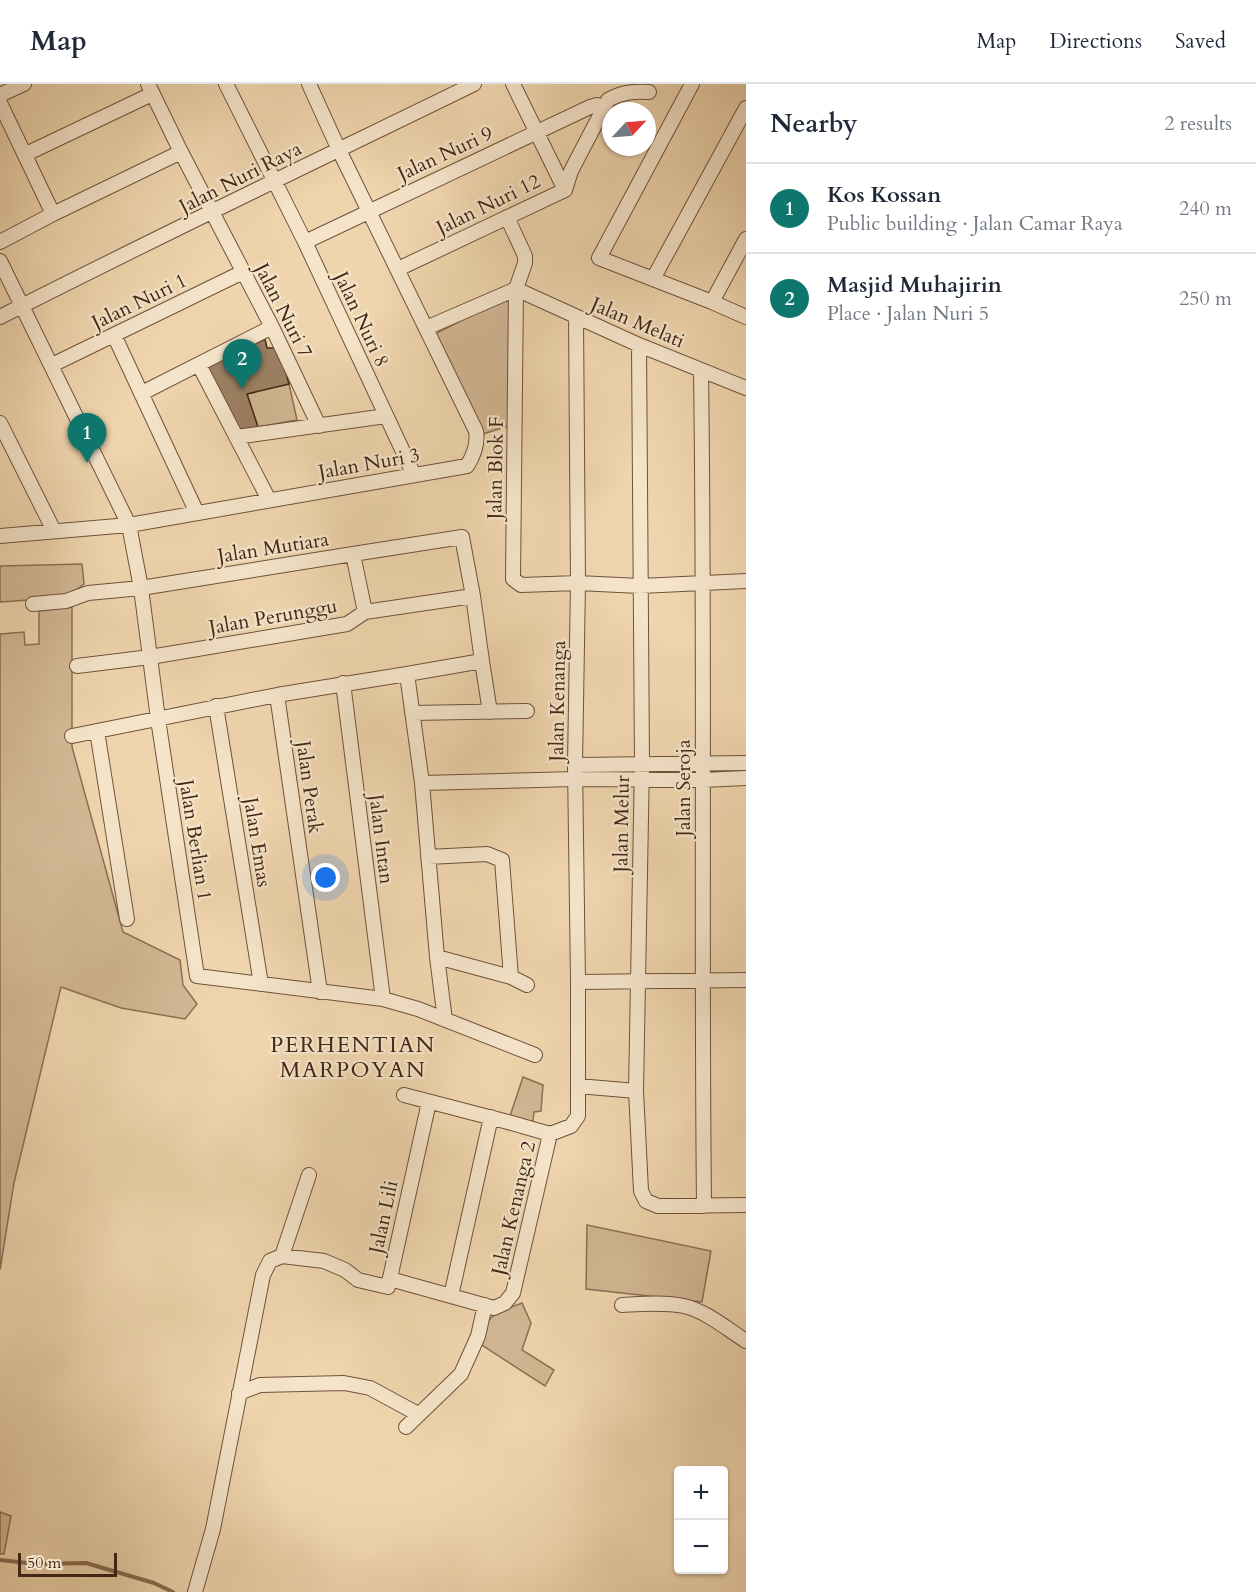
<!DOCTYPE html>
<meta charset="utf-8">
<style>
body{margin:0;font-family:Cardo,serif;background:#f6f6f7;color:#1f2937}
.controls{position:absolute;right:18px;bottom:18px;display:grid;overflow:hidden;border-radius:6px;box-shadow:0 2px 4px #0004}
.controls button{width:54px;height:54px;display:grid;place-items:center;padding:0;border:0;border-bottom:2px solid #e0e1e3;background:#fff;color:#1f2937;font:30px sans-serif}
.compass{position:absolute;left:602px;top:18px;width:54px;height:54px;border-radius:50%;background:#fff;box-shadow:0 2px 4px #0004;rotate:64deg}
.scale{position:absolute;left:18px;bottom:15px;width:99px;box-sizing:border-box;padding-left:6px;border:3px solid #442714;border-top:0;font-size:16px;line-height:21px;white-space:nowrap;color:#442714;-webkit-text-stroke:4px #f5e4ca;paint-order:stroke}
.you{position:absolute;left:326px;top:794px;width:21px;height:21px;margin:-15px;border:4px solid #fff;border-radius:50%;background:#1a73e8;box-shadow:0 0 0 9px #1a73e833}
.badge{display:grid;place-items:center;width:39px;height:39px;border-radius:50%;background:#0f766e;color:#fff;font-size:20px;font-weight:700}
.pin{position:absolute;translate:-50% -50px;filter:drop-shadow(0 2px 3px #0008)}
.pin::after{content:'';position:absolute;top:32px;width:21px;height:18px;background:inherit;clip-path:polygon(0 0,100% 0,50% 100%)}
.list{margin:0;padding:0;list-style:none}
h2{display:flex;justify-content:space-between;align-items:center;height:78px;margin:0;padding:0 24px;font-size:26px}
h2 small{font-size:20px;font-weight:400;color:#747a83}
.list li{display:grid;grid-template-columns:39px 1fr auto;gap:18px;align-items:center;box-sizing:border-box;height:90px;padding:0 24px;border-top:2px solid #e0e1e3}
.list b{display:block;font-size:22px;white-space:nowrap}
.list p{margin:0;font-size:20px;white-space:nowrap;color:#747a83}
.list em{font-size:20px;font-style:normal;color:#747a83}
.map{position:relative;flex:none;width:746px;height:1508px;overflow:hidden}
header{display:flex;align-items:center;gap:36px;box-sizing:border-box;height:84px;padding:0 30px;background:#fff;border-bottom:2px solid #e0e1e3}
header strong{font-size:28px}
nav{display:flex;gap:33px;margin-inline-start:auto;font-size:21px}
main{display:flex}
aside{flex:1;background:#fff}
.map>svg:first-child{display:block}
</style>
<header>
<strong>Map</strong>
<nav><a>Map</a><a>Directions</a><a>Saved</a></nav>
</header>
<main>
<div class="map">
<svg width="746" height="1508" viewBox="0 0 746 1508">
<rect width="100%" height="100%" fill="#efd5ae"/>
<filter id="stains"><feTurbulence type="fractalNoise" baseFrequency=".00333" numOctaves="4"/><feColorMatrix values="0 0 0 0 .2 0 0 0 0 .09 0 0 0 0 .02 0 0 0 .5 -.17"/></filter>
<radialGradient id="worn" r=".72"><stop offset=".6" stop-color="#630" stop-opacity="0"/><stop offset="1" stop-color="#630" stop-opacity=".3"/></radialGradient>
<path fill="#d2b794" stroke="#8b6f54" stroke-width="1.5" d="M509,212L508,342L480,351L431,252Z
M289,300L297,336L258,343L247,310Z
M82,480L84,500L71,510L58,514L0,518V482Z
M72,523V663L123,848L180,876L183,901L197,920L185,935L121,924L61,903L14,1099L0,1186V550L24,548L25,561L39,560V527Z
M523,993L543,1001L541,1027L534,1028L532,1046L508,1038Z
M587,1141L711,1167L702,1218L586,1205Z
M522,1219L531,1239L522,1266L554,1286L545,1302L480,1260C487,1229 494,1230 522,1219Z
M0,1428L11,1432L4,1470H0Z"/>
<g fill="none" stroke-linecap="round" stroke-linejoin="round">
<path stroke="#886c51" stroke-width="4" d="M0,1476L37,1480L86,1479L154,1499L173,1508"/>
</g>
<path fill="#9d8164" stroke="#442714" stroke-width="1.5" d="M265,255L267,264H279L289,300L247,310L258,343L238,348L206,284Z"/>
<g fill="none" stroke-linecap="round" stroke-linejoin="round">
<defs>
<path id="minor" d="M148,0L181,68L272,243L319,342
M226,0L305,158L414,391
M513,0L565,106
M692,0L599,174L712,218L746,155
M0,11L24,0
M0,19L53,130
M26,70L152,10
M507,133L525,172V179L516,205L513,495L521,501L578,499L640,502L746,497
M0,158L53,130L181,68
M305,158L590,23L597,21L604,23
M0,177L129,441L141,504L158,635L197,892L383,915L418,925L535,971
M398,185L565,106L571,87L608,16C622,8 634,7 649,8
M653,195L746,24
M516,205L639,261L746,304
M712,218L746,233
M0,233C157,153 316,77 474,0
M426,244L516,205
M114,251L197,429
M639,261L642,679L636,1007L641,1107L646,1117L658,1122L746,1121
M52,281L243,188
M199,281L269,416
M701,286C705,565 701,844 704,1122
M142,309L272,243
M0,339L54,447
M236,353L386,332
M0,452L129,441L467,382C474,371 478,359 476,347L339,66L309,0
M353,470L462,453L473,512L482,577L407,590
M33,520L66,517L88,509L141,504L353,470L365,528
M482,577L490,628
M77,582L150,573L347,540L365,528L473,512
M343,599L383,915
M277,611L320,908
M216,622L261,900
M412,629L527,627
M97,647L127,835
M72,652L277,611L407,590L422,699L437,873L445,936
M575,681L746,679
M422,699L575,695L703,696L746,694
M428,773L487,770L502,776L511,893
M437,873L511,893L527,901
M578,898L746,896
M578,1002L636,1007
M404,1011L508,1038L550,1050L571,1042L578,1032V898L575,681L578,499L576,233
M282,1172L309,1091
M390,1195L494,1224L505,1219L513,1209L550,1050
M451,1212L491,1033
M622,1221C642,1220 664,1218 684,1222C706,1227 727,1245 746,1257
M239,1309L260,1301L344,1299L370,1304L418,1330
M406,1343L461,1290L478,1252L485,1221
M195,1508L213,1445L263,1191L270,1177L282,1172L324,1177L345,1186L358,1196L388,1203L429,1018"/>
</defs>
<use href="#minor" stroke="#6f523a" stroke-width="16"/>
<use href="#minor" stroke="#f5e4ca" stroke-width="14"/>
</g>
<g text-anchor="middle" stroke-width="4.5" stroke-linejoin="round" paint-order="stroke">
<g font-size="20" fill="#442714" stroke="#f5e4ca">
<text transform="translate(445 69) rotate(-25)" y="7">Jalan Nuri 9</text>
<text transform="translate(240 93) rotate(-27)" y="7">Jalan Nuri Raya</text>
<text transform="translate(488 120) rotate(-26)" y="7">Jalan Nuri 12</text>
<text transform="translate(139 217) rotate(-26)" y="7">Jalan Nuri 1</text>
<text transform="translate(284 226) rotate(63)" y="7">Jalan Nuri 7</text>
<text transform="translate(362 235) rotate(65)" y="7">Jalan Nuri 8</text>
<text transform="translate(638 238) rotate(23)" y="7">Jalan Melati</text>
<text transform="translate(369 379) rotate(-10)" y="7">Jalan Nuri 3</text>
<text transform="translate(495 384) rotate(-89)" y="7">Jalan Blok F</text>
<text transform="translate(273 463) rotate(-9)" y="7">Jalan Mutiara</text>
<text transform="translate(273 532) rotate(-10)" y="7">Jalan Perunggu</text>
<text transform="translate(557 617) rotate(-89)" y="7">Jalan Kenanga</text>
<text transform="translate(310 703) rotate(82)" y="7">Jalan Perak</text>
<text transform="translate(683 704) rotate(-90)" y="7">Jalan Seroja</text>
<text transform="translate(621 740) rotate(-89)" y="7">Jalan Melur</text>
<text transform="translate(382 755) rotate(83)" y="7">Jalan Intan</text>
<text transform="translate(196 756) rotate(81)" y="7">Jalan Berlian 1</text>
<text transform="translate(258 758) rotate(81)" y="7">Jalan Emas</text>
<text transform="translate(513 1124) rotate(-77)" y="7">Jalan Kenanga 2</text>
<text transform="translate(383 1133) rotate(-78)" y="7">Jalan Lili</text>
</g>
<g font-size="22" letter-spacing="1.5" fill="#442714" stroke="#f5e4ca">
<text x="353" y="968">PERHENTIAN<tspan x="353" dy="25">MARPOYAN</tspan></text>
</g>
</g>
<rect width="100%" height="100%" filter="url(#stains)"/>
<rect width="100%" height="100%" fill="url(#worn)"/>
</svg>
<div class="controls">
<button>+</button>
<button>−</button>
</div>
<svg class="compass" viewBox="-18 -18 36 36"><path d="M0-13l5 13h-10z" fill="#e53935"/><path d="M0 13l5-13h-10z" fill="#747a83"/></svg>
<div class="scale">50 m</div>
<div class="you"></div>
<div class="pin badge" style="left:87px;top:379px">1</div>
<div class="pin badge" style="left:242px;top:305px">2</div>
</div>
<aside>
<h2>Nearby<small>2 results</small></h2>
<ul class="list">
<li><span class="badge">1</span><div><b>Kos Kossan</b><p>Public building · Jalan Camar Raya</p></div><em>240 m</em></li>
<li><span class="badge">2</span><div><b>Masjid Muhajirin</b><p>Place · Jalan Nuri 5</p></div><em>250 m</em></li>
</ul>
</aside>
</main>
